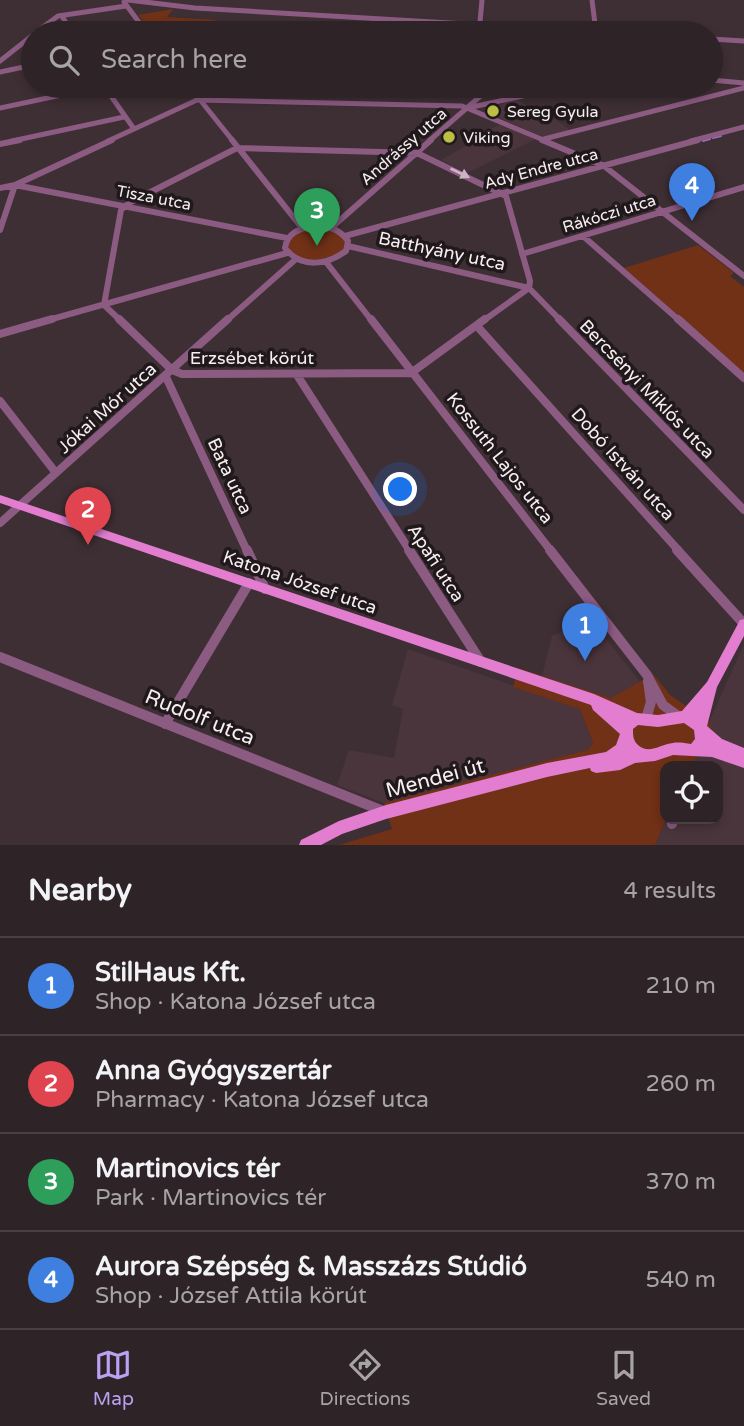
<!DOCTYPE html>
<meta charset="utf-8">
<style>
body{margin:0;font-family:"Varela Round",sans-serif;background:#362b2f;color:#f1f3f6}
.controls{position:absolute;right:21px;bottom:21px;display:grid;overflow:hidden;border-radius:14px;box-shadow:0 4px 10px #0003}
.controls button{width:63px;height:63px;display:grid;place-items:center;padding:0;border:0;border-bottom:2px solid #494044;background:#2e2327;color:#f1f3f6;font:35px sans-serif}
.you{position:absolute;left:401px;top:490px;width:24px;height:24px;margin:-18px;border:5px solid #fff;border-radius:50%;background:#1a73e8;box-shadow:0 0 0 10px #1a73e833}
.badge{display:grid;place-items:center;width:46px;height:46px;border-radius:50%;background:#bca0f2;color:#fff;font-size:23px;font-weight:700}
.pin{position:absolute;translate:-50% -58px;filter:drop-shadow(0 2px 4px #0008)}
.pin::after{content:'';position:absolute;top:37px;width:24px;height:21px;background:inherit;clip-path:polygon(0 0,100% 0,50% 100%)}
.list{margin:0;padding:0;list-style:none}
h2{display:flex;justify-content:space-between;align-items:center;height:91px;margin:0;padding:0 28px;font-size:30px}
h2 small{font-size:23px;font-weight:400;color:#a7a4a7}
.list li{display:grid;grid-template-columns:46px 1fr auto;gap:21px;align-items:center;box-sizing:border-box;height:98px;padding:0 28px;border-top:2px solid #494044}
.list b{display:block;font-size:26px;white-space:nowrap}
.list p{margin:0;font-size:23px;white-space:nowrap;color:#a7a4a7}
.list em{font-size:23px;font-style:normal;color:#a7a4a7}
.icon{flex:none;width:38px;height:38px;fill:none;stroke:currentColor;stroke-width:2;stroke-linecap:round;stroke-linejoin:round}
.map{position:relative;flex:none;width:744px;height:845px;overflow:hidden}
.search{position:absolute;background:#2e2327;box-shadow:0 4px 10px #0003;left:21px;right:21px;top:21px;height:77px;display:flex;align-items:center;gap:18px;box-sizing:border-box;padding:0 24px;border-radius:38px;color:#a7a4a7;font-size:26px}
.sheet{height:483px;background:#2e2327}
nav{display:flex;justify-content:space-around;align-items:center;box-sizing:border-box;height:98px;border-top:2px solid #494044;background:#2e2327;font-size:19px;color:#a7a4a7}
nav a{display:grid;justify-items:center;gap:4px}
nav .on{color:#bca0f2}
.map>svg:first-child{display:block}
</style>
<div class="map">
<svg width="744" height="845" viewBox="0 0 744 845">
<rect width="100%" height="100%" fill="#3e2f34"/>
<path fill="#4b353d" d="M518,99L539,117L549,115L570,130L544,137L497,117L489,108Z
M501,124L536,139L467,173L441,160L469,144L486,148L490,146L482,132L490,127L493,128Z
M590,618L640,682L611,698L542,676L552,636Z
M744,644V845H655L666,819H718V766H691L711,731L709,722Z
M408,649L580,709L593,743L587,750L384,803L337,785L349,750L394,758L403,709L392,705Z"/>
<path fill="#703116" d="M173,9L167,17L216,20L207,32L148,28L138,15Z
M320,228L337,232L345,242L342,253C326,258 291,270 288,244C296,231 306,230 320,228Z
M698,245L734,273L730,276L744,287V373L624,268Z
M518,668L611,698L653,674L670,695L709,722L711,730L691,766H665L666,819L655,845H339L392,829L384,803L587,750L593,743L580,709L513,687Z"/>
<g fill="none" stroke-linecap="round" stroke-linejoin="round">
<path stroke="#9c6bbb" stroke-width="2" d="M713,138L721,136
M703,141L710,139"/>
<path stroke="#8c5b82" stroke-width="5" d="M128,0L195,8L621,33
M592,0L596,32
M124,2L147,33
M62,16L72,33
M35,33L58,16L126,6
M479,33L482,0
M711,39L744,41
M0,61L33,35
M0,72L33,65
M711,80L744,83
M104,86L134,129
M189,86L233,141
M472,107L569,86
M0,108L104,86
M544,139L744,88
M12,141L124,117
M108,141L197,100L462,106L546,141
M429,141L492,86
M691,141L744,127"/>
<path stroke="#8c5b82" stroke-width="6" d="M232,140L302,228
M542,140L604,166L744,276
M0,144L20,140
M0,188L15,185L287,238
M312,226C327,226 339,228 348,241L346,251C327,265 301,269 285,248C287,233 299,229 312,226Z
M331,228L431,140
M0,230L15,185L112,140
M345,236L698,140
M583,236L680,321
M348,246L529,288L561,321
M522,254L744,187
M326,262L372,321
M45,321L287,253
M121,321L104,305L121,210L129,203L237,148L417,153L506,196L530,281L529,288L483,321
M226,321L296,259"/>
<path stroke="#8c5b82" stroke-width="8" d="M119,319L172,370L182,374L411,373L485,319
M371,319L551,551
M559,319L744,510
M678,319L744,378
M477,326L679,551
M0,334L52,319
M297,375L410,551
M166,377L247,551
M0,401L56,473
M0,523L228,319"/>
<path stroke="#8c5b82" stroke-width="10" d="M247,550L265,589
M409,550L481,662
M550,550L647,675L663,705L678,716
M677,550L744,624
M0,657L383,811
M646,719L651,702L648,681
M165,724L249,583
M672,824L674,819"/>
<path fill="#e27dd0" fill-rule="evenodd" d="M0,495L594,694L637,713L658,715L682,711L707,682L740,620L744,619V636L717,687L707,726L722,739L744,748V768L712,757L673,755L655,761L635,763L620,770L596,773L591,771L590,768L547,777L386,819L342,834L321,845H299L301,840L339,821L386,805L547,763L606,752L616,745L620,734L593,710L591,705L0,503ZM684,723L694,730L695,739L691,744C685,743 678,742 673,743C661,744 649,755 638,745C633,740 633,736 633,729L638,725L658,727Z"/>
</g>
<defs><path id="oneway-solid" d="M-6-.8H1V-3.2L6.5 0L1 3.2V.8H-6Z" transform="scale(1.75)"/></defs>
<use fill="#cdb3c5" href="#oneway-solid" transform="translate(460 173) rotate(26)"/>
<g fill="#bcbf43" stroke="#20191b" stroke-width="2.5">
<circle cx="493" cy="111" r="7"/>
<circle cx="449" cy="137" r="7"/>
</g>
<g text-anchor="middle" stroke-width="7" stroke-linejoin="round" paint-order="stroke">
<g font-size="16" fill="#f8eef1" stroke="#20191b" text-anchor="start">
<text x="507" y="117">Sereg Gyula</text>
<text x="463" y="143">Viking</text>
</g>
<g font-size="16" fill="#f8eef1" stroke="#20191b">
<text transform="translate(403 146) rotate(-41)" y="6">Andrássy utca</text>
<text transform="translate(541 168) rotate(-15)" y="6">Ady Endre utca</text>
<text transform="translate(154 197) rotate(11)" y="6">Tisza utca</text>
<text transform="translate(609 213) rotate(-17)" y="6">Rákóczi utca</text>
</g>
<g font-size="18" fill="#f8eef1" stroke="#20191b">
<text transform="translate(442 251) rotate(12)" y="6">Batthyány utca</text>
<text x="252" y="364">Erzsébet körút</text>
<text transform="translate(647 389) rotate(46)" y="6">Bercsényi Miklós utca</text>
<text transform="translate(107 408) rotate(-42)" y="6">Jókai Mór utca</text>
<text transform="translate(500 458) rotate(52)" y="6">Kossuth Lajos utca</text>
<text transform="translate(623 464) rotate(48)" y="6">Dobó István utca</text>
<text transform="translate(230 476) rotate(65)" y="6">Bata utca</text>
<text transform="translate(436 563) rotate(57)" y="6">Apafi utca</text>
<text transform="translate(300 582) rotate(19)" y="6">Katona József utca</text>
</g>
<g font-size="21" fill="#f8eef1" stroke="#20191b">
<text transform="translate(200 717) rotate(22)" y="7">Rudolf utca</text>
<text transform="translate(435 778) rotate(-15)" y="7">Mendei út</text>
</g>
</g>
</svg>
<div class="controls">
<button><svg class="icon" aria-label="locate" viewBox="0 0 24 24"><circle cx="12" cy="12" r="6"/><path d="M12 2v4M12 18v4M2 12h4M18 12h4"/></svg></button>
</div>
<div class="you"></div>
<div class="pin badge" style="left:585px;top:661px;background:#3f7fe0">1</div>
<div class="pin badge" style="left:88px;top:545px;background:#e0444e">2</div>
<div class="pin badge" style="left:317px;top:246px;background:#2e9e5b">3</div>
<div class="pin badge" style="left:692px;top:221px;background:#3f7fe0">4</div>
<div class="search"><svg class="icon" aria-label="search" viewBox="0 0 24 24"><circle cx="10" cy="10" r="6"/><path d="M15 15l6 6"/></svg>Search here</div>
</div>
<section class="sheet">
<h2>Nearby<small>4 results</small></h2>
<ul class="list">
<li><span class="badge" style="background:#3f7fe0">1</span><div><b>StilHaus Kft.</b><p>Shop · Katona József utca</p></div><em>210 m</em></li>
<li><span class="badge" style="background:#e0444e">2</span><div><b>Anna Gyógyszertár</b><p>Pharmacy · Katona József utca</p></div><em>260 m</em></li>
<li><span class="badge" style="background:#2e9e5b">3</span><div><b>Martinovics tér</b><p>Park · Martinovics tér</p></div><em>370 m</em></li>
<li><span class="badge" style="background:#3f7fe0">4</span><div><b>Aurora Szépség &amp; Masszázs Stúdió</b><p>Shop · József Attila körút</p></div><em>540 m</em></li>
</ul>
</section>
<nav>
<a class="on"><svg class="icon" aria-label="map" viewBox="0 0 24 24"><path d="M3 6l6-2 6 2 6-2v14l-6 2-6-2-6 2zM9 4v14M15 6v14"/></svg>Map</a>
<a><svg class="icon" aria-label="directions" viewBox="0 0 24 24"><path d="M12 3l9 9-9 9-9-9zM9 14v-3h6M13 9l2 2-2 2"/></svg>Directions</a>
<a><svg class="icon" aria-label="saved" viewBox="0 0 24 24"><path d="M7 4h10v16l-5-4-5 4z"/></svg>Saved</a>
</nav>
